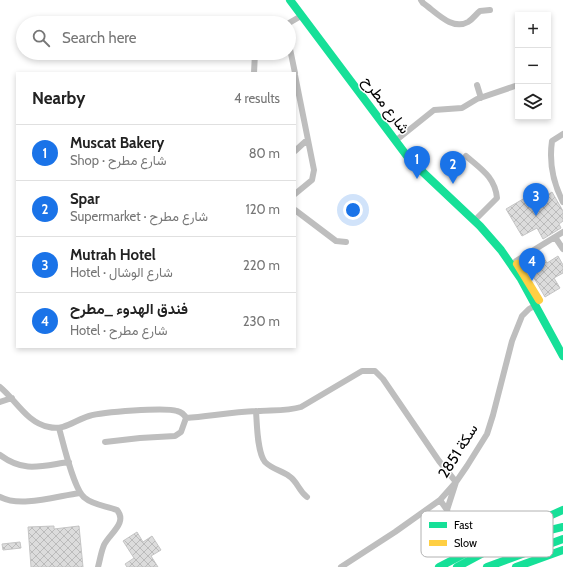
<!DOCTYPE html>
<meta charset="utf-8">
<style>
body{margin:0;font-family:Cabin,Vazirmatn,sans-serif;background:#f6f6f6;color:#222}
.controls{position:absolute;right:12px;top:12px;display:grid;overflow:hidden;border-radius:0px;box-shadow:0 2px 6px #0003}
.controls button{width:36px;height:36px;display:grid;place-items:center;padding:0;border:0;border-bottom:1px solid #e0e0e0;background:#fff;color:#222;font:20px sans-serif}
.you{position:absolute;left:353px;top:210px;width:14px;height:14px;margin:-10px;border:3px solid #fff;border-radius:50%;background:#1a73e8;box-shadow:0 0 0 6px #1a73e833}
.badge{display:grid;place-items:center;width:26px;height:26px;border-radius:50%;background:#1a73e8;color:#fff;font-size:13px;font-weight:700}
.pin{position:absolute;translate:-50% -33px;filter:drop-shadow(0 1px 2px #0008)}
.pin::after{content:'';position:absolute;top:21px;width:14px;height:12px;background:inherit;clip-path:polygon(0 0,100% 0,50% 100%)}
.list{margin:0;padding:0;list-style:none}
h2{display:flex;justify-content:space-between;align-items:center;height:52px;margin:0;padding:0 16px;font-size:17px}
h2 small{font-size:13px;font-weight:400;color:#767676}
.list li{display:grid;grid-template-columns:26px 1fr auto;gap:12px;align-items:center;box-sizing:border-box;height:56px;padding:0 16px;border-top:1px solid #e0e0e0}
.list b{display:block;font-size:15px;white-space:nowrap}
.list p{margin:0;font-size:13px;white-space:nowrap;color:#767676}
.list em{font-size:13px;font-style:normal;color:#767676}
.icon{flex:none;width:22px;height:22px;fill:none;stroke:currentColor;stroke-width:2;stroke-linecap:round;stroke-linejoin:round}
.map{position:relative;flex:none;width:563px;height:567px;overflow:hidden}
.search{position:absolute;background:#fff;box-shadow:0 2px 6px #0003;left:16px;top:16px;width:280px;height:44px;display:flex;align-items:center;gap:10px;box-sizing:border-box;padding:0 14px;border-radius:22px;color:#767676;font-size:15px}
.panel{position:absolute;background:#fff;box-shadow:0 2px 6px #0003;left:16px;top:72px;width:280px;height:276px;border-radius:0px}
.map>svg:first-child{display:block}
</style>
<div class="map">
<svg width="563" height="567" viewBox="0 0 563 567">
<defs>
<pattern id="building-cross-hatch" width="8" height="8" patternUnits="userSpaceOnUse"><rect width="8" height="8" fill="#dcdcdc"/><path d="M0 0l8 8M0 8l8-8" fill="none" stroke="#bbb"/></pattern>
</defs>
<rect width="100%" height="100%" fill="#fff"/>
<path fill="url(#building-cross-hatch)" stroke="#c5c5c5" d="M542,188L546,196L552,192L563,211V221L559,224L561,228L543,239L537,228L522,236L506,209Z
M542,255L547,263L558,256L563,265V273L554,278L560,288L545,297L526,264Z
M54,526V529L79,526L83,567H31L28,527Z
M137,532L143,542L152,536L161,550L151,556L158,567H127L125,564L134,558L123,541Z
M20,542L21,548L3,550L2,544Z"/>
<g fill="none" stroke-linecap="round" stroke-linejoin="round">
<path stroke="#bebebe" stroke-width="6" d="M421,0L423,3C436,12 452,31 468,22C473,19 476,14 480,11L490,10
M289,23L301,16
M289,44L295,73
M254,73L255,53
M295,75L314,170L312,180L295,194
M477,85L481,98
M563,134L552,141C549,162 553,183 563,202
M399,138L434,110L462,108L477,99L518,85
M295,151L307,140
M466,156C481,169 495,177 497,198L478,217
M295,210L336,241L346,242
M555,237L563,249
M516,261L563,232
M0,387C16,400 27,423 49,427C64,431 75,420 89,416C102,412 165,407 177,411C181,412 184,414 186,418C210,416 234,412 258,411C272,410 288,411 301,407L362,371H375L383,379L439,461L456,482L447,510
M0,402L12,398
M256,411C257,424 257,452 265,462C272,469 282,471 289,476C298,482 298,490 307,497
M59,428C63,442 74,491 85,498C93,505 107,506 117,510C128,523 109,534 104,545C101,552 100,560 98,567
M105,442L140,438L175,436L181,432L186,418
M0,455C24,473 41,466 69,462
M0,497C20,508 57,496 80,493
M440,500L447,510L449,519L459,539L465,543L468,552
M341,567L395,532L440,500L456,482L467,466L487,434L493,415L512,341L522,316L529,309L536,305"/>
<path stroke="#16e098" stroke-width="8" d="M290,0L410,160L480,226L501,250L521,279L563,356
M439,567L468,552L563,510
M457,567L485,552L521,537L563,527
M487,567L563,539
M516,567L563,550"/>
<path stroke="#ffcf43" stroke-width="8" d="M517,264L539,300
M465,543L473,542L519,521L536,520"/>
</g>
<g text-anchor="middle" stroke-width="3" stroke-linejoin="round" paint-order="stroke">
<g font-size="15" fill="#000" stroke="#fff">
<text transform="translate(386 105) rotate(53)" y="5">شارع مطرح</text>
<text transform="translate(458 451) rotate(-58)" y="5">سكة 2851</text>
</g>
</g>
<rect x="421" y="511" width="132" height="46" rx="6" fill="#fff" stroke="#b2b2b2" stroke-width="1"/>
<rect x="429" y="522" width="18" height="6" fill="#16e098"/>
<rect x="429" y="540" width="18" height="6" fill="#ffcf43"/>
<g font-size="11" fill="#000">
<text x="454" y="529">Fast</text>
<text x="454" y="547">Slow</text>
</g>
</svg>
<div class="controls">
<button>+</button>
<button>−</button>
<button><svg class="icon" aria-label="layers" viewBox="0 0 24 24"><path d="M12 4l9 5-9 5-9-5zM3 14l9 5 9-5"/></svg></button>
</div>
<div class="you"></div>
<div class="pin badge" style="left:417px;top:179px">1</div>
<div class="pin badge" style="left:453px;top:184px">2</div>
<div class="pin badge" style="left:536px;top:216px">3</div>
<div class="pin badge" style="left:532px;top:281px">4</div>
<div class="search"><svg class="icon" aria-label="search" viewBox="0 0 24 24"><circle cx="10" cy="10" r="6"/><path d="M15 15l6 6"/></svg>Search here</div>
<section class="panel">
<h2>Nearby<small>4 results</small></h2>
<ul class="list">
<li><span class="badge">1</span><div><b>Muscat Bakery</b><p>Shop · شارع مطرح</p></div><em>80 m</em></li>
<li><span class="badge">2</span><div><b>Spar</b><p>Supermarket · شارع مطرح</p></div><em>120 m</em></li>
<li><span class="badge">3</span><div><b>Mutrah Hotel</b><p>Hotel · شارع الوشال</p></div><em>220 m</em></li>
<li><span class="badge">4</span><div><b>فندق الهدوء _مطرح</b><p>Hotel · شارع مطرح</p></div><em>230 m</em></li>
</ul>
</section>
</div>
